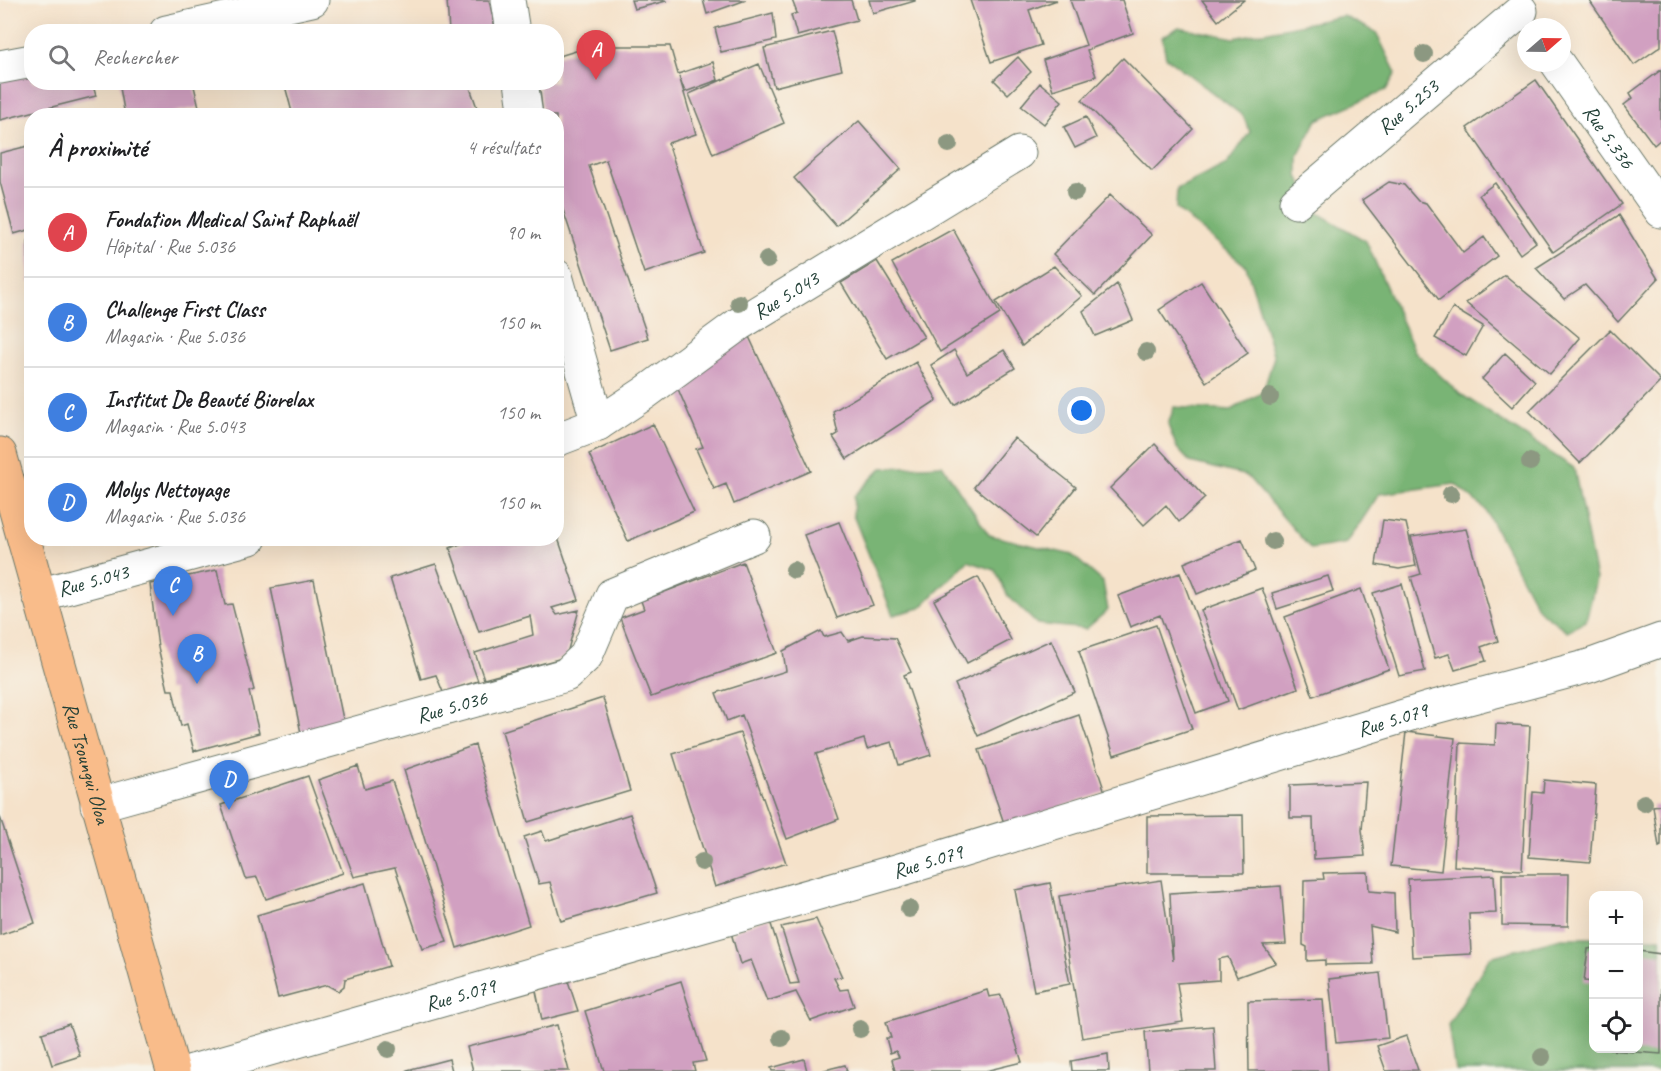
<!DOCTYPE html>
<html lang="fr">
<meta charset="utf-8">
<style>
body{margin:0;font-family:Caveat,sans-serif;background:#f2f2f2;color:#202124}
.controls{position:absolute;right:18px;bottom:18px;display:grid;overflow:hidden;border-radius:12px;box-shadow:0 6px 24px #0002}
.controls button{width:54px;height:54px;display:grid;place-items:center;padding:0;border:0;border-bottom:2px solid #e0e0e0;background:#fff;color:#202124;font:30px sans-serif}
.compass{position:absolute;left:1517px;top:18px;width:54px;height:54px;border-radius:50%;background:#fff;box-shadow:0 6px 24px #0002;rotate:70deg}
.you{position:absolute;left:1082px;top:411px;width:21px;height:21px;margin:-15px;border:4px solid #fff;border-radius:50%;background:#1a73e8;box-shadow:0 0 0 9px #1a73e833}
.badge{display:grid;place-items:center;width:39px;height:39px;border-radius:50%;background:#b5179e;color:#fff;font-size:20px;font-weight:700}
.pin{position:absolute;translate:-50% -50px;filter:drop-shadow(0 2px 3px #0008)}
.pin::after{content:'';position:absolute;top:32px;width:21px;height:18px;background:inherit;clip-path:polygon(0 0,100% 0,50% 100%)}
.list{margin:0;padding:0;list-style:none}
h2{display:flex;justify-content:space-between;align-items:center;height:78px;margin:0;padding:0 24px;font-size:26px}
h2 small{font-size:20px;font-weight:400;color:#757577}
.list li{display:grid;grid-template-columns:39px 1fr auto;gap:18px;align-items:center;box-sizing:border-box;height:90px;padding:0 24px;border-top:2px solid #e0e0e0}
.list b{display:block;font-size:22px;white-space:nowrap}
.list p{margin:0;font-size:20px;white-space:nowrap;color:#757577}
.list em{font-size:20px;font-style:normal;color:#757577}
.icon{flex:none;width:33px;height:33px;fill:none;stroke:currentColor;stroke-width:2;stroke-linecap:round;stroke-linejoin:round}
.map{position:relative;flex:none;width:1661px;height:1071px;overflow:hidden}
.search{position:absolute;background:#fff;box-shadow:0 6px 24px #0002;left:24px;top:24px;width:540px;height:66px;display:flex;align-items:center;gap:15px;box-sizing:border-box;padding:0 21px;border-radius:24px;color:#757577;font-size:22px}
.panel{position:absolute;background:#fff;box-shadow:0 6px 24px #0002;left:24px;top:108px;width:540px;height:438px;border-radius:24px}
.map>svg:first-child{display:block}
</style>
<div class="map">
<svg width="1661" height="1071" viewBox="0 0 1661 1071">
<rect width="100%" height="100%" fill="#f7f3e8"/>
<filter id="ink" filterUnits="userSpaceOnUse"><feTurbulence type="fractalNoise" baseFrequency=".0167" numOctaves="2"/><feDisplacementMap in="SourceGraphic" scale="12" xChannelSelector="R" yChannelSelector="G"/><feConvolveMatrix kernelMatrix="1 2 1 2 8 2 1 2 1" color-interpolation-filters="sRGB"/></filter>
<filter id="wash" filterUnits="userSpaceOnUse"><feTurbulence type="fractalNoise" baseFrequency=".008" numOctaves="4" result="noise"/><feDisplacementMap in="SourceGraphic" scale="24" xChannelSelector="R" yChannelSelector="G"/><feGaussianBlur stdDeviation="1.35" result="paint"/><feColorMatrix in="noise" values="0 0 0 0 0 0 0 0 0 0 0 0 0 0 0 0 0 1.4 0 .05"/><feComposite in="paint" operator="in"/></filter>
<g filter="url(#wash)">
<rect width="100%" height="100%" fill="#f5e2ca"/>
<path fill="#79b474" stroke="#4c7854" stroke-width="1.5" d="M1343,16L1376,32L1396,73L1386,90L1317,120L1298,156V176L1316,212L1366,241L1415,352L1459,393L1574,468L1596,579L1586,621L1567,631L1538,609L1485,509L1455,484L1379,494L1347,543L1311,549L1247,476L1190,462L1177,448L1168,425L1174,407L1230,411L1263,392L1274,357L1246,266L1176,209L1177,189L1227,164L1250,132L1243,116L1166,57L1162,37L1179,27L1234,38Z
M942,465L989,535L1072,555L1103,582L1108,610L1086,629L1037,624L1008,596L995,570L968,561L920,608L893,615L853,515L854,496L882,468Z
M1561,938H1593L1594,1048H1638L1639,938H1661V1071H1455L1448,1025L1490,957Z"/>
<g id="blocks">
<path fill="#d1a0c1" d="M447,0H489L496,32H449Z
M631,0H665L666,1L634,9Z
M703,0H746L707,14Z
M792,0H851L857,20L797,36L791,15L797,13Z
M869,0H915V1L873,13Z
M970,0H1057L1029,10L1041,45L991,62Z
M1070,0H1122L1133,33L1087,50L1096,76L1053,90L1043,60L1086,45Z
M1202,0H1244L1218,21Z
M1589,0H1661V46L1634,65Z
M773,13L776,40L721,52L715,28Z
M284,17L289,32H251L247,24Z
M832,31L842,70L774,87L764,48Z
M592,46H670L678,74L713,62L718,80L685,92L679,76L696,134L668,143L704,253L644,273L606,160L589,166L648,338L610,350L556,189V116H543L539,82H556V57Z
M1018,57L1031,72L1008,94L994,80Z
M1123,58L1193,129L1152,171L1082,100Z
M759,64L784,123L713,154L689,94Z
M1661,70V139L1654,145L1624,105L1633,98L1630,93Z
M32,73V82H92L96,96L0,120V81Z
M1536,80L1622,204L1553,252L1467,128Z
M119,82H193L199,107L157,116H125Z
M284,82H420L421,87L430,82H468L480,116H293Z
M1040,83L1062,101L1044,124L1021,106Z
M1086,117L1096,138L1075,148L1064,127Z
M859,121L901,169L836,226L794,178Z
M32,145V229L14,234L0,182V153Z
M1389,182L1404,185L1418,201L1426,203L1463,253L1484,237L1497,256L1439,300L1362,200Z
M1495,183L1536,242L1520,254L1479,195Z
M1110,195L1152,235L1095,295L1053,254Z
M1619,215L1658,279L1618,322L1585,285L1564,299L1536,268Z
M953,229L1000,314L940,352L892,263Z
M28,241H32V282H29Z
M877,261L924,337L887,359L841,283Z
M1054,266L1082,296L1022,346L996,302Z
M1505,275L1580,338L1550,374L1466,303Z
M1201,282L1248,353L1206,382L1159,310Z
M1117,284L1133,320L1095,336L1083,311Z
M1453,308L1483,326L1466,356L1435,338Z
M745,328L811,471L734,504L726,484L714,489L696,449L703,447L675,382Z
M1610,330L1661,381L1580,463L1529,411Z
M954,350L967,373L1004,350L1015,368L955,405L931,365Z
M1505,353L1535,381L1512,407L1482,379Z
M916,362L937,400L847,459L833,437L838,434L833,411Z
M653,424L694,512L628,541L589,454Z
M1014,438L1076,487L1036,537L974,487Z
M1155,444L1205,498L1179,522L1166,505L1144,525L1110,488Z
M1383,520L1406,523L1416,566L1399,569L1376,565Z
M839,522L873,605L837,618L804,535Z
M1466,529L1498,641L1481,647L1486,661L1455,670L1449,654L1435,658L1411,577L1421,574L1411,537Z
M475,538H558L579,600L552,608L557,615L579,610L566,657L484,679L475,653L533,635L530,616L479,632L450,548Z
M1242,539L1255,570L1197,594L1184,563Z
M743,562L777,653L651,697L620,618L644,609L641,601Z
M436,564L478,681L443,692L436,675L421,679L390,578Z
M217,570L225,605L232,604L254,690L249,692L259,733L194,751L187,724L181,726L173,690H168L158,647L150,584Z
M1180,573L1228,701L1196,713L1160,615L1130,627L1118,596Z
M1328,576L1333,591L1277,609L1272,593Z
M978,577L1011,640L967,663L934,600Z
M314,580L344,724L301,733L271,588Z
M1402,584L1425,671L1399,676L1373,593Z
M1262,588L1298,688L1238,710L1201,610Z
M1361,589L1389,669L1313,696L1285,617Z
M1156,625L1192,729L1114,755L1079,651Z
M821,631L824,637L842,632L848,641L863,636L895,638L911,672L904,675L931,755L899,765L892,742L867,749L864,739L816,754L839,819L787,839L742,715L727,721L716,693L786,671L783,651Z
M1051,640L1075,692L978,736L955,684Z
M603,698L630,791L528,822L502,731Z
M1079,715L1105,792L1005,826L979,750Z
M1496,724L1530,726L1522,870L1454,866L1460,743L1495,745Z
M1406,732L1455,738L1441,871L1391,866Z
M740,733L786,863L715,887L673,754Z
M475,745L529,925L457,948L404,770Z
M358,766L365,789L392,781L447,942L422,949L395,868L354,877L318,780Z
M308,776L343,873L266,899L257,877L246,879L221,805Z
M1544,780L1596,785L1590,862L1529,857L1533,792L1543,793Z
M1366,782L1362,830L1365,856L1314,859L1313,818H1290V785Z
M1661,805V846L1659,847L1653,806Z
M630,814L657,893L561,921L550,882L539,884L524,837L542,831L546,841Z
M1243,815L1244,873H1147V816Z
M0,817L35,923L0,935Z
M1368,872L1369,891L1394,893L1395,932L1370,926L1373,964L1325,965V960L1307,961V947L1303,945L1304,880L1324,879L1323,873Z
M1502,874H1569L1568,926L1502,925Z
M1494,875L1496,913L1469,914L1471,954L1412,957L1408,879Z
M1161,880L1173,961L1170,893L1281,886L1286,944L1263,945L1276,963L1237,977L1228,957L1219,959V980L1177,983L1183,1022L1082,1038L1059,896Z
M365,883L389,966L345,979L344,986L338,991L327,985L278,998L257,915Z
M1050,883L1070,984L1034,991L1015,890Z
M769,918L790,984L799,983L781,927L816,919L842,977L834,978L840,990L848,989L854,1006L811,1021L796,992L767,1001L751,960L740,964L732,936L735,930Z
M1594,948V982L1584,981L1588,949Z
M1638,951L1661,954V1054L1609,1050L1638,1048Z
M1380,973L1388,1038L1336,1043L1329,979Z
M567,978L578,1011L542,1020L535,986Z
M681,981L706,1061L693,1063L695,1071H604L585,1011Z
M987,990L989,997L1001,995L1022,1062L985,1071H895L892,1059L899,1057L896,1051L890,1053L886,1038H891L886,1022Z
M1323,999L1328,1071H1249L1248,1001Z
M69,1024L80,1056L52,1065L42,1033Z
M557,1025L569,1071H473L467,1047Z
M1213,1026L1216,1071H1148L1145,1032Z
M1406,1036L1418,1070L1386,1071L1377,1046Z
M1108,1054L1109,1071H1072L1071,1061Z
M449,1059L452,1071H407V1070Z
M804,1059L807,1071H772L771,1068Z
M845,1065L847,1071H824V1070Z"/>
</g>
</g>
<g filter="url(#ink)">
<use href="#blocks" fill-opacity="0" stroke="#6a7768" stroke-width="1.5"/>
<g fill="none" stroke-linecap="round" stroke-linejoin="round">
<defs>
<g id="minor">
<path d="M508,0L513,32"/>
<path d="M166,32L312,0"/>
<path id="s1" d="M1557,63L1661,211"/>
<path d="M0,67L32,61"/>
<path d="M521,82L526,116"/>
<path id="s2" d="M1296,202L1521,11"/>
<path d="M556,276L598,424"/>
<path id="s3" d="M556,440L598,424L645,393L739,324L1019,153"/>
<path id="s4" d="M39,595L250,538"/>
<path id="s5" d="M97,805L566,675L586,656L612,595L754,536"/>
<path id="s6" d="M192,1071L896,871L1427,709L1589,666L1661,640"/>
</g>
<g id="major">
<path id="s7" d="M0,454L173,1071"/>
</g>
</defs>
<use href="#minor" stroke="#6a7768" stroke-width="35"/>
<use href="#major" stroke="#6a7768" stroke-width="35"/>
<use href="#minor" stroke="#fff" stroke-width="33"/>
<use href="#major" stroke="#f9bc8a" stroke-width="33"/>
</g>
<g fill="#8c9881">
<circle cx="1424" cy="54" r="9"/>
<circle cx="949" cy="144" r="9"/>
<circle cx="1075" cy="192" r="9"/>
<circle cx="767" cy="260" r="9"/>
<circle cx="739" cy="303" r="9"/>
<circle cx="1146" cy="352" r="9"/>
<circle cx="1270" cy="397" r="9"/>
<circle cx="1530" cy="462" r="9"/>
<circle cx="1451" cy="494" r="9"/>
<circle cx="1273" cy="541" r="9"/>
<circle cx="794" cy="570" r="9"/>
<circle cx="1644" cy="803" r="9"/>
<circle cx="702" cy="862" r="9"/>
<circle cx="909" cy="909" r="9"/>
<circle cx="860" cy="1029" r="9"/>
<circle cx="782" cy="1038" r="9"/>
<circle cx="388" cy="1049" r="9"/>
<circle cx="1542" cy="1057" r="9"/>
</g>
</g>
<g text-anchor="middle" stroke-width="5" stroke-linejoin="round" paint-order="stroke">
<g font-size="21" fill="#1f3d34" stroke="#f7f3e8">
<text dy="7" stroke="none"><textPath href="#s2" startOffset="147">Rue 5.253</textPath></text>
<text dy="7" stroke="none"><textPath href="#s1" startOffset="90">Rue 5.336</textPath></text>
<text dy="7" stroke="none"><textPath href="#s3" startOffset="273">Rue 5.043</textPath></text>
<text dy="7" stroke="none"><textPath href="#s4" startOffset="56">Rue 5.043</textPath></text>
<text dy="7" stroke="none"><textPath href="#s5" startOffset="368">Rue 5.036</textPath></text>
<text dy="7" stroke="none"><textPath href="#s6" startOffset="1251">Rue 5.079</textPath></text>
<text dy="7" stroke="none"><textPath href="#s7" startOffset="321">Rue Tsoungui Oloa</textPath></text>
<text dy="7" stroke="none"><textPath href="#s6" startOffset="765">Rue 5.079</textPath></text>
<text dy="7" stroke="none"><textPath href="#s6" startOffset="279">Rue 5.079</textPath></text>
</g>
</g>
</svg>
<div class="controls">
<button>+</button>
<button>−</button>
<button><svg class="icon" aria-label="locate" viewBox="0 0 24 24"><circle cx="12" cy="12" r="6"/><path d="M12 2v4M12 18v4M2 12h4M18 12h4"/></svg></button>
</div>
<svg class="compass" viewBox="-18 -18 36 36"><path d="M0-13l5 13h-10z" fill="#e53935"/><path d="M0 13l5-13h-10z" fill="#757577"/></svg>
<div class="you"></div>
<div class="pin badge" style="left:596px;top:80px;background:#e0444e">A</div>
<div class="pin badge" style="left:197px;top:684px;background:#3f7fe0">B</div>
<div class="pin badge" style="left:173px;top:616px;background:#3f7fe0">C</div>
<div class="pin badge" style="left:229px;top:810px;background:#3f7fe0">D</div>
<div class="search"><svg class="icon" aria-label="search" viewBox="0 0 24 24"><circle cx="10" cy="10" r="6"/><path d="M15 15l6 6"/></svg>Rechercher</div>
<section class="panel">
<h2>À proximité<small>4 résultats</small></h2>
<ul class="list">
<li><span class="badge" style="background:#e0444e">A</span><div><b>Fondation Medical Saint Raphaël</b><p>Hôpital · Rue 5.036</p></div><em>90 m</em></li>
<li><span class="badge" style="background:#3f7fe0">B</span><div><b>Challenge First Class</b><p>Magasin · Rue 5.036</p></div><em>150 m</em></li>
<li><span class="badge" style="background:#3f7fe0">C</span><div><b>Institut De Beauté Biorelax</b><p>Magasin · Rue 5.043</p></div><em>150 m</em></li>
<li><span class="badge" style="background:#3f7fe0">D</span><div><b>Molys Nettoyage</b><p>Magasin · Rue 5.036</p></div><em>150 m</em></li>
</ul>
</section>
</div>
